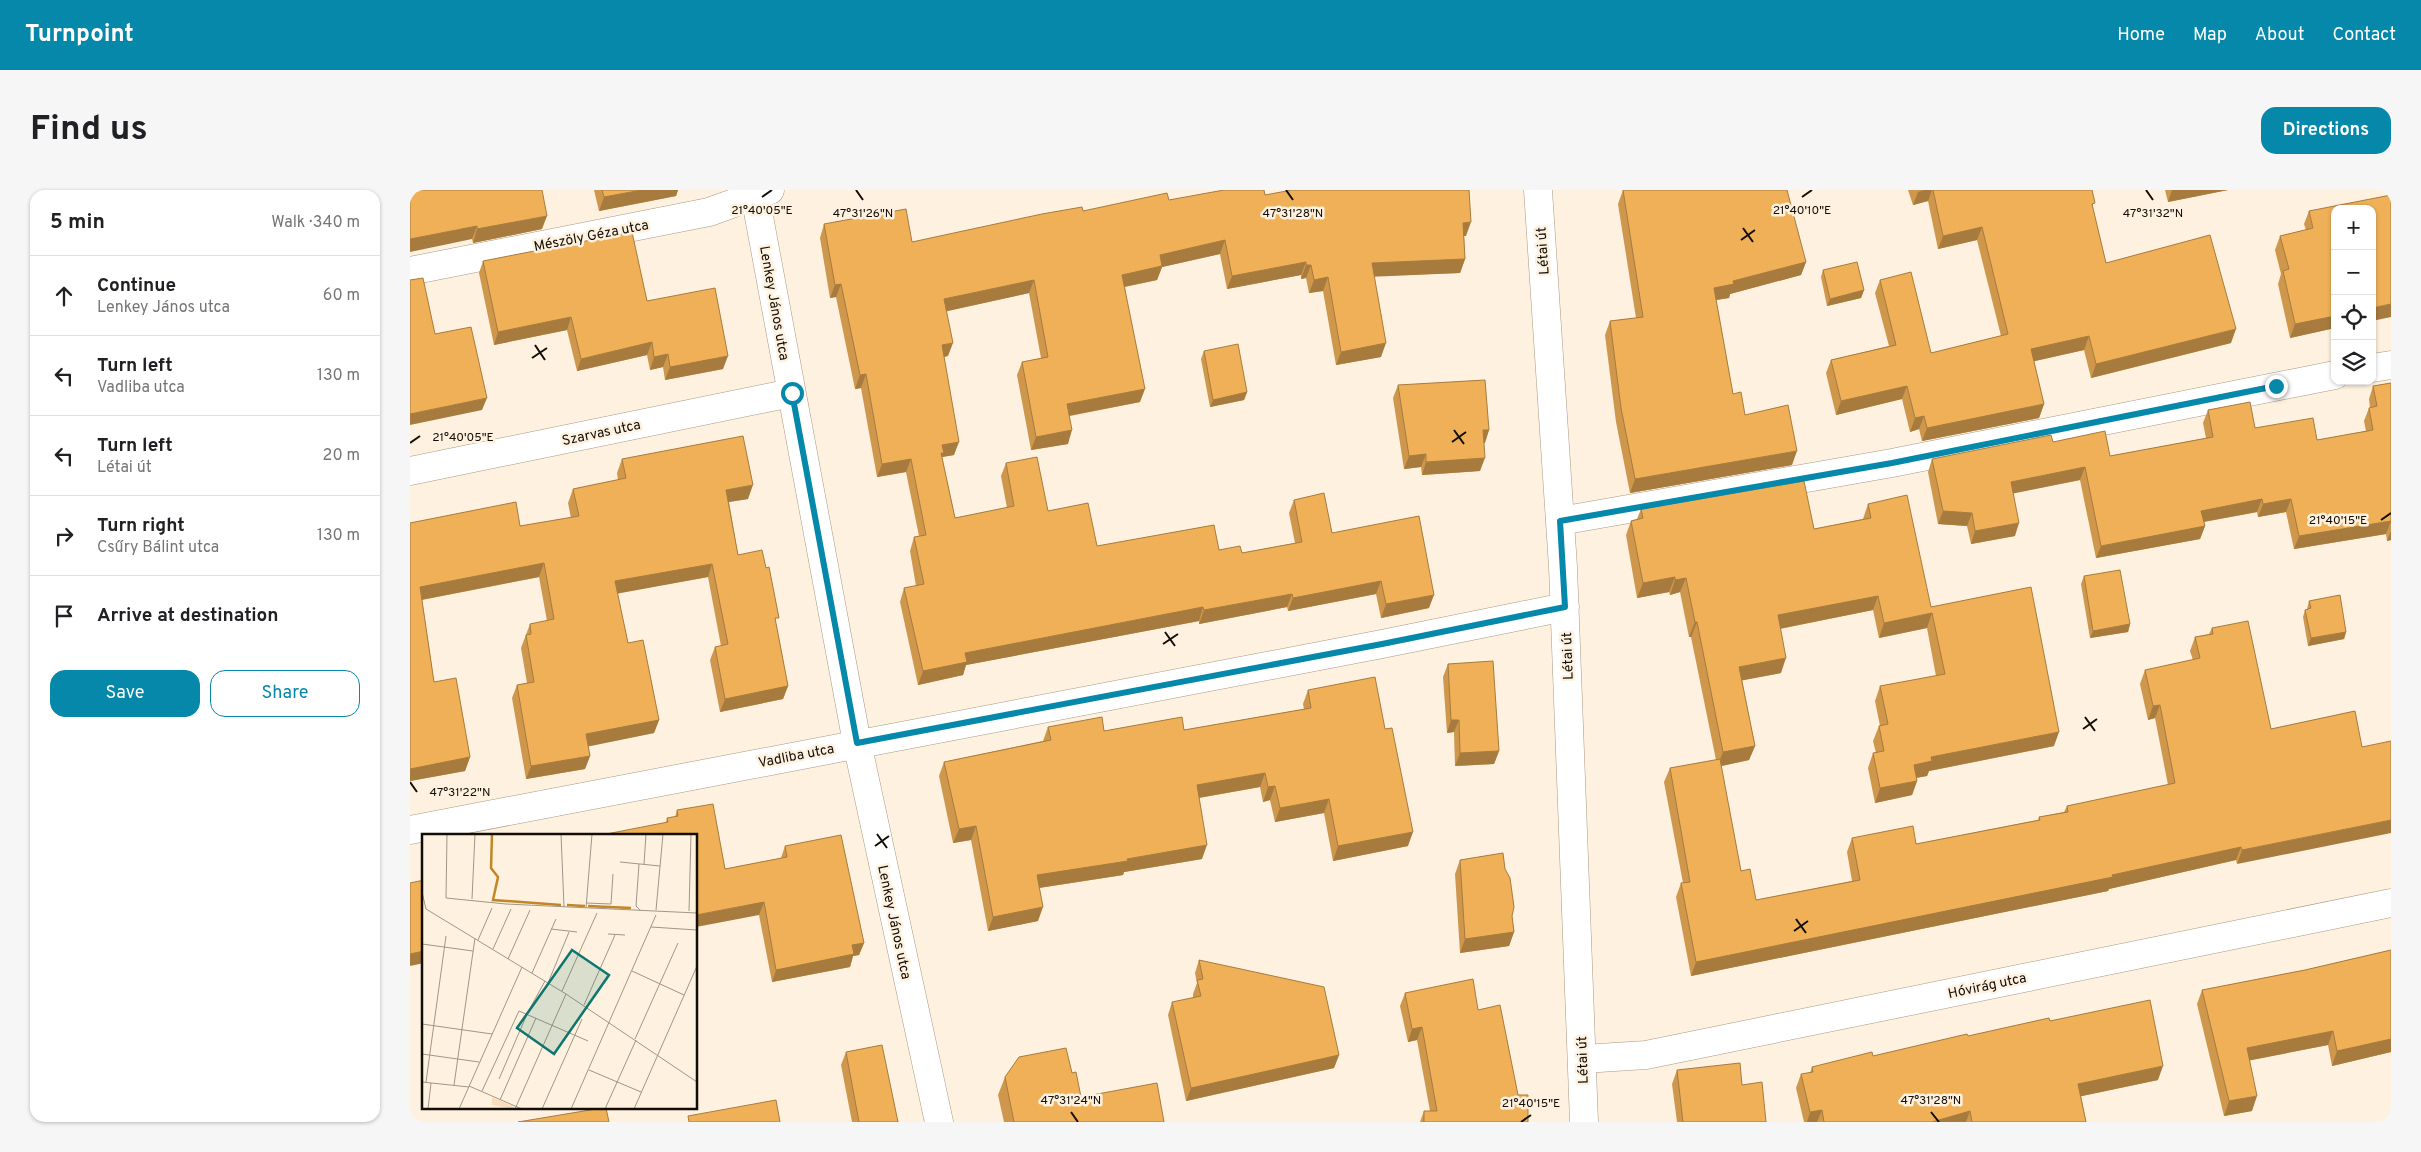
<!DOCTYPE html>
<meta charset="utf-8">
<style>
body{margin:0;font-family:Overpass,sans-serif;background:#f6f6f6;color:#202124}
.controls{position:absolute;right:15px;top:15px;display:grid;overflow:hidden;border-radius:10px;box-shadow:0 1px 4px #0004}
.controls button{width:45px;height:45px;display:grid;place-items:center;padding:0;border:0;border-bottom:1px solid #e0e0e0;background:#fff;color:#202124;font:25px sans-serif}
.stop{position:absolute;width:15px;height:15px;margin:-11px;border:4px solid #0688aa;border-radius:50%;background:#fff}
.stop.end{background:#0688aa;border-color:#fff;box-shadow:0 1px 5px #0008}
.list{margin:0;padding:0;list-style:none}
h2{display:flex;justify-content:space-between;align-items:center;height:65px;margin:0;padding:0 20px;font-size:21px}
h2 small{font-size:16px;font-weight:400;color:#757577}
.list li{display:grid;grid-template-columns:32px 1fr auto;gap:15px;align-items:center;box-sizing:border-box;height:80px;padding:0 20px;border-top:1px solid #e0e0e0}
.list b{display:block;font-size:19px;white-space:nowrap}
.list p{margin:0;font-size:16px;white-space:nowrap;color:#757577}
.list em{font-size:16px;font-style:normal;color:#757577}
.actions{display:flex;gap:10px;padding:15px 20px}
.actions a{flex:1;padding:11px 0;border:1px solid #0688aa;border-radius:15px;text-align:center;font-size:18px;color:#0688aa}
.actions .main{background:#0688aa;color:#fff}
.icon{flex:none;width:28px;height:28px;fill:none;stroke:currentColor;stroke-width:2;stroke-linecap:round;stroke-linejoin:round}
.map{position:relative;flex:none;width:1981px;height:932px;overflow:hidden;border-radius:15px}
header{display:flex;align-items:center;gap:30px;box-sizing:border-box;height:70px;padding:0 25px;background:#0688aa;color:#fff}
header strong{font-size:24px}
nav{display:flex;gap:28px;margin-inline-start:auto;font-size:18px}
.intro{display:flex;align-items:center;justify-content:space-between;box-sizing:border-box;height:120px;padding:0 30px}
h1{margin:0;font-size:35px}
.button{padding:12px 22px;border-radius:15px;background:#0688aa;color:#fff;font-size:18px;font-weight:700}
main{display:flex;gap:30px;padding:0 30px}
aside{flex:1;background:#fff;border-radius:15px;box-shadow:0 1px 4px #0004}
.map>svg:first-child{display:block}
</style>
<header>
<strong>Turnpoint</strong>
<nav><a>Home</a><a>Map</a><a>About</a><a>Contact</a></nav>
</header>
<div class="intro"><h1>Find us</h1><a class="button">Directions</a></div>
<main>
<aside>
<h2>5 min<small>Walk · 340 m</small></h2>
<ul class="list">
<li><svg class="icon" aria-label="ahead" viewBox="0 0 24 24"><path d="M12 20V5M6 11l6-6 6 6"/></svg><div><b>Continue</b><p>Lenkey János utca</p></div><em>60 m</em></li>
<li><svg class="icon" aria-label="left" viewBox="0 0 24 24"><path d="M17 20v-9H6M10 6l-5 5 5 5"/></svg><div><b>Turn left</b><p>Vadliba utca</p></div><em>130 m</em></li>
<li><svg class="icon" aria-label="left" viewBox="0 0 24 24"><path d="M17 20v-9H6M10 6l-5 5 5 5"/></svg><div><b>Turn left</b><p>Létai út</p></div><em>20 m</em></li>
<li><svg class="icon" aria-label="right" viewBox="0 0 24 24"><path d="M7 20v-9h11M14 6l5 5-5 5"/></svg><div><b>Turn right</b><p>Csűry Bálint utca</p></div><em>130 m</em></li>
<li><svg class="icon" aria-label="arrive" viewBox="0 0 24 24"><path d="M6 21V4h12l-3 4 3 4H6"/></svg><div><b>Arrive at destination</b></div></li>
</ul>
<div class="actions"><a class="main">Save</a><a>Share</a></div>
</aside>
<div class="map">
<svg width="1981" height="932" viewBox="0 0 1981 932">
<rect width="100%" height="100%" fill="#fef1df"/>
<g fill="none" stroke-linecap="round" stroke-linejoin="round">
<defs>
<path id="street" d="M344,0L447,553L529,932
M1128,0L1153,377L1174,932
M0,81L299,22L360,0
M1962,178L1981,175
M0,281L381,203
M1150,331L1482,273L1925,185
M0,640L972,454L1155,417
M1173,869L1236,865L1981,713"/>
</defs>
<use href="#street" stroke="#a89884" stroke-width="29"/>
<use href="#street" stroke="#fff" stroke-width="28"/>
</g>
<path fill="#ce974c" d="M0,0L132,39L63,53L62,49Z
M184,0H268L266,6L189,21Z
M1213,0L1396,72L1391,85L1320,104L1319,108L1306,110L1323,204L1335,225L1382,275L1220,303L1206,232L1195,145L1200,131L1226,128L1208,14Z
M1498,0H1682L1683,19L1696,73L1821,153L1681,188L1674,160L1624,171L1634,214L1629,228L1512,251L1509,239L1500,242L1492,209L1426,225L1416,183L1421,170L1479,156L1465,103L1470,90L1521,163L1591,146L1567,50L1528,59L1518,11L1503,15Z
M1755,0H1818L1758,12Z
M855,5L1056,46H1054L1055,69L1050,83L964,86L971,167L926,175L913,101L899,103L896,88L891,89V85L817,99L810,64L752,77L747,90L715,97L730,212L660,226L658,254L621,260L607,185L612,172L631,168L619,103L536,121L538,166L534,167L544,265L532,267L545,328L597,318L591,286L596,273L638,321L687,356L809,360L832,363L885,353L879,323L884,310L922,343L1019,418L971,428L966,404L878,421L877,417L789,434V431L556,475L553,485L508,495L490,412L494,398L506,396L500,361L504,347L509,346L496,282L467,287L451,198L445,199L426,107L420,108L410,48L414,34L502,52L673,21L759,10Z
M1899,21L1925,138L1880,148L1868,94L1871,84L1865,60L1870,46L1896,40L1894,34Z
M73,71L237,111L313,179L255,190L253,177L240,180L237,165L167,181L157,140L84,155L69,83Z
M1413,80L1454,100L1451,108L1417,116L1411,87Z
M794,161L837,202L834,210L800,217L791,169Z
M1981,193V350L1977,351L1976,344L1884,359L1876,322L1848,327L1847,322L1794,332L1795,336L1790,349L1686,368L1670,290L1603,303L1605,346L1561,354L1557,336L1528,334L1518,282L1522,269L1643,252L1700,266L1796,248L1793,233L1798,220L1845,238L1907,250L1956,241L1954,231L1959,218H1960L1959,209L1963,196Z
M988,195L1079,240L1074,253L1070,281L1012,285L1011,277L994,279L983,208Z
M212,269L338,309L319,312L328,365L366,434L378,496L373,509L310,522L300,470L305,457L311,456L298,387L207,403L218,453L249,530L244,543L178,556L180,566L175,579L116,589L102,508L107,495L117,493L111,458L120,434L137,431L129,387L12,410L24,492L60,567L55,581L0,591V333L110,336L161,328L158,313L163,299L208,290L207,283Z
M1458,314L1521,417L1644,556L1519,581L1517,586L1506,588L1507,591L1502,605L1465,613L1458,578L1463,563H1466L1463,551L1469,536H1470L1465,511L1470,496L1526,486L1517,438L1469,448L1463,420L1370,439L1371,483L1332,490L1345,556L1339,570L1311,576L1331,681L1346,710L1442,691L1437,662L1442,648L1506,654L1628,630L1629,627L1654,622L1657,616L1758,595L1745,528L1738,530L1730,494L1735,480L1783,470L1780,461L1785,447L1799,444L1802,438L1861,539L1945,521L1827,674L1826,670L1699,699L1698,701L1281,786L1266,707L1271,693H1273L1254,592L1260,578L1306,570L1281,447H1279L1270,402L1260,405L1259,402L1227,408L1216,345L1221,331L1227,329L1231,319L1404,339L1453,329Z
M1674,386L1720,434L1718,442L1680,448L1671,394Z
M1899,411L1936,442L1934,449L1898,456L1893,427L1895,420L1897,419Z
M1038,474L1089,561L1084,574L1045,576L1044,542L1037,543L1033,487Z
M898,500L998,656L923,671L914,623L865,632L860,610L853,612L850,597L789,608L792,669L714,682L713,685L629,698L628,731L578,741L561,650L543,653L529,586L534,572L633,551L638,537L694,541L774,540L894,519L893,514Z
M267,620L315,679L371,668L375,656L454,753L449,765L443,766L440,777L362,792L349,725L256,632L257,628L265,627Z
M1050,670L1102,726L1104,742L1099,756L1050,763L1045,684Z
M1981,760V862L1922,876L1918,855L1840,870L1842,921L1814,926L1787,814L1792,800L1895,780Z
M789,770L929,865L924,878L776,911L758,825L762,812L783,808V804L787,793L785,783Z
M995,803L1068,820L1108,905L1118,932H1010L1014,921H1020L1007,850L998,852L990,816Z
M1640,831L1748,890L1671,906L1676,932H1394L1386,898L1391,884L1400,883L1402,877L1463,866L1558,846Z
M436,862L488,932H442L431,875Z
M1267,880L1332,895L1356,932H1267L1262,894Z
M662,883L671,907L754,932H594L588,905L595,887Z"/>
<path fill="#a77b3e" d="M232,0H268L266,6L189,21L194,7Z
M1514,0H1522L1518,11L1503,15L1508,2Z
M1762,0H1818L1758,12Z
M137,26L132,39L63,53L67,39Z
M1061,32L1056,46H1048L1053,33Z
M67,36L62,49L0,62V49Z
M1572,37L1567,50L1528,59L1533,46Z
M815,50L810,64L752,77L747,90L708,98L712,85L750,65Z
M1055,69L1050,83L957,87L962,73Z
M896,72L891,85L817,99L822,86Z
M1396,72L1391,85L1320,104L1319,108L1299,111L1304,98L1323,91Z
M896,75H901L896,88L891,89Z
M918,87L913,101L899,103L904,90Z
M624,90L619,103L529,123L534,109Z
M431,94L426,107L420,108L425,95Z
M1454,100L1451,108L1417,116L1420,109Z
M1981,114V127L1962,131V118Z
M1925,126V138L1880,148L1885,134Z
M161,127L157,140L84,155L88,142Z
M1826,139L1821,153L1681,188L1686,174Z
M1679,146L1674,160L1616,173L1621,159Z
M242,152L237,165L167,181L171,169Z
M543,153L538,166L527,168L532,155Z
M976,153L971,167L926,175L931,162Z
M258,164L253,177L240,180L244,167Z
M318,166L313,179L255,190L260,177Z
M456,184L451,198L445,199L450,185Z
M1497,196L1492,209L1426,225L1431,211Z
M735,199L730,212L652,227L657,214Z
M837,202L834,210L800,217L803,210Z
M77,208L72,220L0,235V224Z
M1634,214L1629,228L1512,251L1517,238Z
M1514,226L1509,239L1500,242L1505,228Z
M662,240L658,254L621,260L626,247Z
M1073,240H1079L1075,253H1068Z
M549,252L544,265L532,267L529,276L532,255Z
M1387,261L1382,275L1220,303L1225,289Z
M1016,264L1011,277L994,279L999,266Z
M1075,268L1070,281L1012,285L1016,272Z
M501,269L496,282L467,287L472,274Z
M1675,277L1670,290L1596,305L1601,292Z
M343,295L338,309L312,313L316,300Z
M1852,309L1847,322L1787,333L1791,321Z
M1881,309L1876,322L1848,327L1853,314Z
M1533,321L1562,323L1557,336L1528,334Z
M1981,331L1976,344L1884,359L1889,346Z
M1609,333L1605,346L1561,354L1565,341Z
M1795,336L1790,349L1686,368L1691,356Z
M1981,341V350L1977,351Z
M134,373L129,387L5,411L10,397Z
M302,374L298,387L200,405L205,391Z
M1265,387L1259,402L1227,408L1233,393Z
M1276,388L1270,402L1260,405L1265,390Z
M971,391L966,404L878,421L883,408Z
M882,404L877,417L789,434L794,420Z
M1024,405L1019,418L971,428L976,414Z
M1468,406L1463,420L1363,440L1368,425Z
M793,417L789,431L556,475L553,485L508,495L513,481L555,463Z
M1522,423L1517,438L1469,448L1474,433Z
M1285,432H1287L1281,447H1279Z
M1720,434L1718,442L1680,448L1683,441Z
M1936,442L1934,449L1898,456L1901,448Z
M1376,468L1371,483L1324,492L1329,477Z
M378,496L373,509L310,522L315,509Z
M1750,515L1745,528L1738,530L1743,516Z
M249,530L244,543L171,558L176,544Z
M1041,530H1049L1044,542L1037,543Z
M1649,542L1644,556L1519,581L1517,586L1499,589L1504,575L1521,567Z
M1345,556L1339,570L1307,577L1313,562Z
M1089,561L1084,574L1045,576L1050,563Z
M180,566L175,579L116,589L121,576Z
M60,567L55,581L0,591V579Z
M855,583L850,597L782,609L787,595Z
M1507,591L1502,605L1465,613L1470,598Z
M865,596L860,610L853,612L858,597Z
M919,609L914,623L865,632L870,618Z
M1981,630V643L1827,674L1832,660Z
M566,636L561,650L543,653L549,639Z
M1003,642L998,656L923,671L928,656Z
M797,655L792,669L714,682L713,685L622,699L627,685Z
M1831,657L1826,670L1699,699L1698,701L1281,786L1286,772L1702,685Z
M354,712L349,725L286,737V725Z
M633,717L628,731L578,741L583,727Z
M1104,742L1099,756L1050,763L1055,749Z
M454,753L449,765L443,766L440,777L362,792L366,780L442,755Z
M14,761V773L0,776V764Z
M1012,837L1007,850L998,852L1002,839Z
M1923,841L1918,855L1832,872L1837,858Z
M1981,849V862L1922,876L1927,861Z
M929,865L924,878L776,911L781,898Z
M1753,876L1748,890L1663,908L1668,894Z
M1847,906L1842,921L1814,926L1819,911Z
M1412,920L1407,932H1397L1400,922Z
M1560,921L1556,932H1522Z"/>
<path fill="#efb058" stroke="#a77b3e" d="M0,0H132L137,26L67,39V36L0,49Z
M192,0H232L194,7Z
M814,0H854L855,5L882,0H1059L1061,32L1053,33L1055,69L962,73L976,153L931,162L918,87L904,90L901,75H896V72L822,86L815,50L750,65L752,76L712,85L735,199L657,214L662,240L626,247L612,172L638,167L624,90L534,109L543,153L532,155L549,252L532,255L534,263H531L545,328L604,316L596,273L627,267L638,321L678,313L687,356L804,335L809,360L830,356L832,363L892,352L884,310L914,303L922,343L1009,326L1024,405L976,414L971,391L883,408L882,404L794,420L793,417L555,463L557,472L513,481L494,398L514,394L504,347L516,345L501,269L472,274L456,184L450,185L431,94L425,95L414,34L496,19L502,52L632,24L672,17L673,21L757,3L759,10Z
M1213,0H1377L1396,72L1323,91L1324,94L1304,98L1323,204L1331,202L1335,225L1378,215L1387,261L1225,289L1211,218L1200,131L1233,127Z
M1523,0H1682L1685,13L1682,14L1696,73L1800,45L1826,139L1686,174L1679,146L1621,159L1634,214L1517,238L1514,226L1505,228L1497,196L1431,211L1421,170L1486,155L1470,90L1501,82L1521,163L1598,144L1572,37L1533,46Z
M1981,5V114L1962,118V19H1925V126L1885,134L1873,81L1879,79L1870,46L1903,38L1899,21Z
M222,42L237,111L305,98L318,166L260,177L258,164L244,167L242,152L171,169L161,127L88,142L73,71Z
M1447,72L1454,100L1420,109L1413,80Z
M13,88L25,144L61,137L77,208L0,224V90Z
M828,154L837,202L803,210L794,161Z
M1075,190L1079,240H1073L1075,268L1016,272V264L999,266L988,195Z
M1981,193V333V331L1889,346L1881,309L1853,314L1852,309L1791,321L1795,336L1691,356L1675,277L1601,292L1609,333L1565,341L1562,323L1533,321L1522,269L1641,245L1643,252L1695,241L1700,266L1803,247L1798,220L1840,212L1845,238L1903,228L1907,250L1963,240L1959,218L1967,216L1963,196Z
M333,246L343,295L316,300L328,365L352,360L356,378L359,377L369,428H365L378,496L315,509L305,457L318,454L302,374L205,391L218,453L233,450L249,530L176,544L180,566L121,576L107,495L124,492L116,445L121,444L120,434L144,429L134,373L10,397L24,492L46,488L60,567L0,579V333L106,312L110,336L169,326L163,299L216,288L212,269Z
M1394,291L1404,339L1461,328L1458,314L1497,305L1521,417L1621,397L1649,542L1521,567L1522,571L1504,575L1507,591L1470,598L1463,563L1474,561L1469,536L1478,534L1470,496L1535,484L1522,423L1474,433L1468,406L1368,425L1376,468L1329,477L1345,556L1313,562L1287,432H1285L1276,388L1265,390V387L1233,393L1221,331L1233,328L1231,319Z
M1710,380L1720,434L1683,441L1674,386Z
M1930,405L1936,442L1901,448L1895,420L1901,418L1899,411Z
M1838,431L1861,539L1945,521L1952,557L1981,551V630L1832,660L1831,657L1702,685L1703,687L1286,772L1271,693L1280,692L1260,578L1310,569L1331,681L1340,679L1346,710L1450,690L1442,648L1503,636L1506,654L1630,630L1629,627L1658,622L1657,616L1765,593L1750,515L1743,516L1735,480L1790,468L1785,447L1803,444L1802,438Z
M1083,471L1089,561L1050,563L1049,530H1041L1038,474Z
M965,487L975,539L982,538L1003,642L928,656L919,609L870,618L865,596L858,597L855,583L787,595L797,655L717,669L718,671L627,685L633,717L583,727L566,636L549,639L534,572L641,550L638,537L692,527L694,541L772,527L774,540L901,518L898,500Z
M303,614L315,679L377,667L375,656L431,645L454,753L442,755L444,764L366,780L354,712L286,725V646H186L258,632L257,628L268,626L267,620Z
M1093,663L1095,679L1100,688L1104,717L1102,726L1104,742L1055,749L1050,670Z
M14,690V761L0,764V693Z
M1981,760V849L1927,861L1923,841L1837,858L1847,906L1819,911L1792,800L1895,780Z
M789,770L914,797L929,865L781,898L762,812L791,806L787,790L793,789Z
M1063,789L1068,820L1090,815L1108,905H1118V932H1014V921H1027L1012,837L1002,839L995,803Z
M1740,810L1753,876L1668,894L1676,932H1562L1560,921L1522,932H1414L1412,920L1400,922L1391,884L1403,882L1402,877L1462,862L1463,866L1557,844L1558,846L1639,828L1640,831Z
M472,855L488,932H449L436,862Z
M656,858L662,883L666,882L671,907L747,893L754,932H604L595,887L609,867Z
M1330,873L1332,895L1352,892L1356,932H1273L1267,880Z
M366,910L370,932H279L278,926Z
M192,918H196L199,932H108Z"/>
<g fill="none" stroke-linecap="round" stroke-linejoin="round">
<path stroke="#0688aa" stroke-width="6" d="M382,203L447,553L972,454L1155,417L1150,331L1482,273L1866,196"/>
</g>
<path fill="none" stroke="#120d06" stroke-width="2" d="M446,0L453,10M876,0L883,10M1736,0L1743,10M352,7L362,0M1392,7L1402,0M1333,38L1343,52M1331,50L1345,40M125,155L135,170M122,168L137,158M1044,240L1054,254M1042,252L1056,242M0,253L10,246M1971,330L1981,323M755,442L765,456M753,454L768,444M1675,527L1685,541M1673,539L1687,529M0,592L7,602M467,644L477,658M465,656L479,646M1386,729L1396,743M1384,741L1398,731M661,922L668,932M1521,922L1529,932M1111,932L1121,925"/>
<g text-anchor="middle" stroke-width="5" stroke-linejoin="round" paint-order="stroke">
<g font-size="14" fill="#120d06" stroke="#fef1df">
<text transform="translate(181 45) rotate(-11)" y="5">Mészöly Géza utca</text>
<text transform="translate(1132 61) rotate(-94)" y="5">Létai út</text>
<text transform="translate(365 113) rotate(80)" y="5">Lenkey János utca</text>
<text transform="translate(191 242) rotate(-12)" y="5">Szarvas utca</text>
<text transform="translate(1157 466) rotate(-92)" y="5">Létai út</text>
<text transform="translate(386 565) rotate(-11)" y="5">Vadliba utca</text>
<text transform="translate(485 732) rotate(78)" y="5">Lenkey János utca</text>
<text transform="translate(1577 795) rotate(-12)" y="5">Hóvirág utca</text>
<text transform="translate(1172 870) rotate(-92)" y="5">Létai út</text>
</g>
</g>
<g transform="translate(12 644)">
<rect width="275" height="275" fill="#fef1df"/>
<path d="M70,263L91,272L92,275L70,271Z" fill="#f9debb"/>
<path fill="none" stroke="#c28627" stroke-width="2.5" d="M70,0L69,34L76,43L71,66L139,71M145,71L163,72M166,72L209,74"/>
<path fill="none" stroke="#a09688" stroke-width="1" d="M25,0L24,64L84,70L275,79M139,0L142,73M198,28L238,32M217,30L214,72L219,77M222,30L224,0M0,58L4,75L144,160L275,248M50,65L53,0M164,69L189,70L191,40M164,74L170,0M234,76L241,0M267,77L269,0M229,93L275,96M129,95L155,98M186,100L203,101M56,106L70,74M0,110L51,117M71,115L89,75M86,125L108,76M210,137L262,161M110,139L134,85M126,149L147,98M140,157L175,79M162,171L193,101M0,190L70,200M213,205L256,109M0,220L57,228M167,236L219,258M77,245L106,178L123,147M0,248L47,253M4,248L24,102M32,251L53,104M47,252L100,275M60,257L97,177L166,207M78,266L114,184M6,275L9,249M37,275L100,133M93,275L144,160M120,275L160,185M149,275L234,81M183,275L214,206M212,275L275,132"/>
<path fill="#0f766e" fill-opacity="0.15" stroke="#0f766e" stroke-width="2.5" d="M150,116L187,141L132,220L95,194Z"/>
<rect width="275" height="275" fill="none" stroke="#120d06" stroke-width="2.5"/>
</g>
<g font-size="12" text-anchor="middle" fill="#120d06" stroke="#fef1df" stroke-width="5" stroke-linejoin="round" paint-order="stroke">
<text x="352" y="24">21°40'05"E</text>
<text x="1392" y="24">21°40'10"E</text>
<text x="453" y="27">47°31'26"N</text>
<text x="883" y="27">47°31'28"N</text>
<text x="1743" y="27">47°31'32"N</text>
<text x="53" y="251">21°40'05"E</text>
<text x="1928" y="334">21°40'15"E</text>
<text x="50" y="606">47°31'22"N</text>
<text x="661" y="914">47°31'24"N</text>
<text x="1521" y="914">47°31'28"N</text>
<text x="1121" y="917">21°40'15"E</text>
</g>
</svg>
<div class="controls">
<button>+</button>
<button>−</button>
<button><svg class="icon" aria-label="locate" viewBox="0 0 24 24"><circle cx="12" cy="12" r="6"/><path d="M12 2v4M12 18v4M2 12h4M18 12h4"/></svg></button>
<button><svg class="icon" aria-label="layers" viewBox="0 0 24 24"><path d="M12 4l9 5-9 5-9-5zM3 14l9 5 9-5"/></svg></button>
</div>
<div class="stop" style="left:382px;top:203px"></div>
<div class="stop end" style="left:1866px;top:196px"></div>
</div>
</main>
